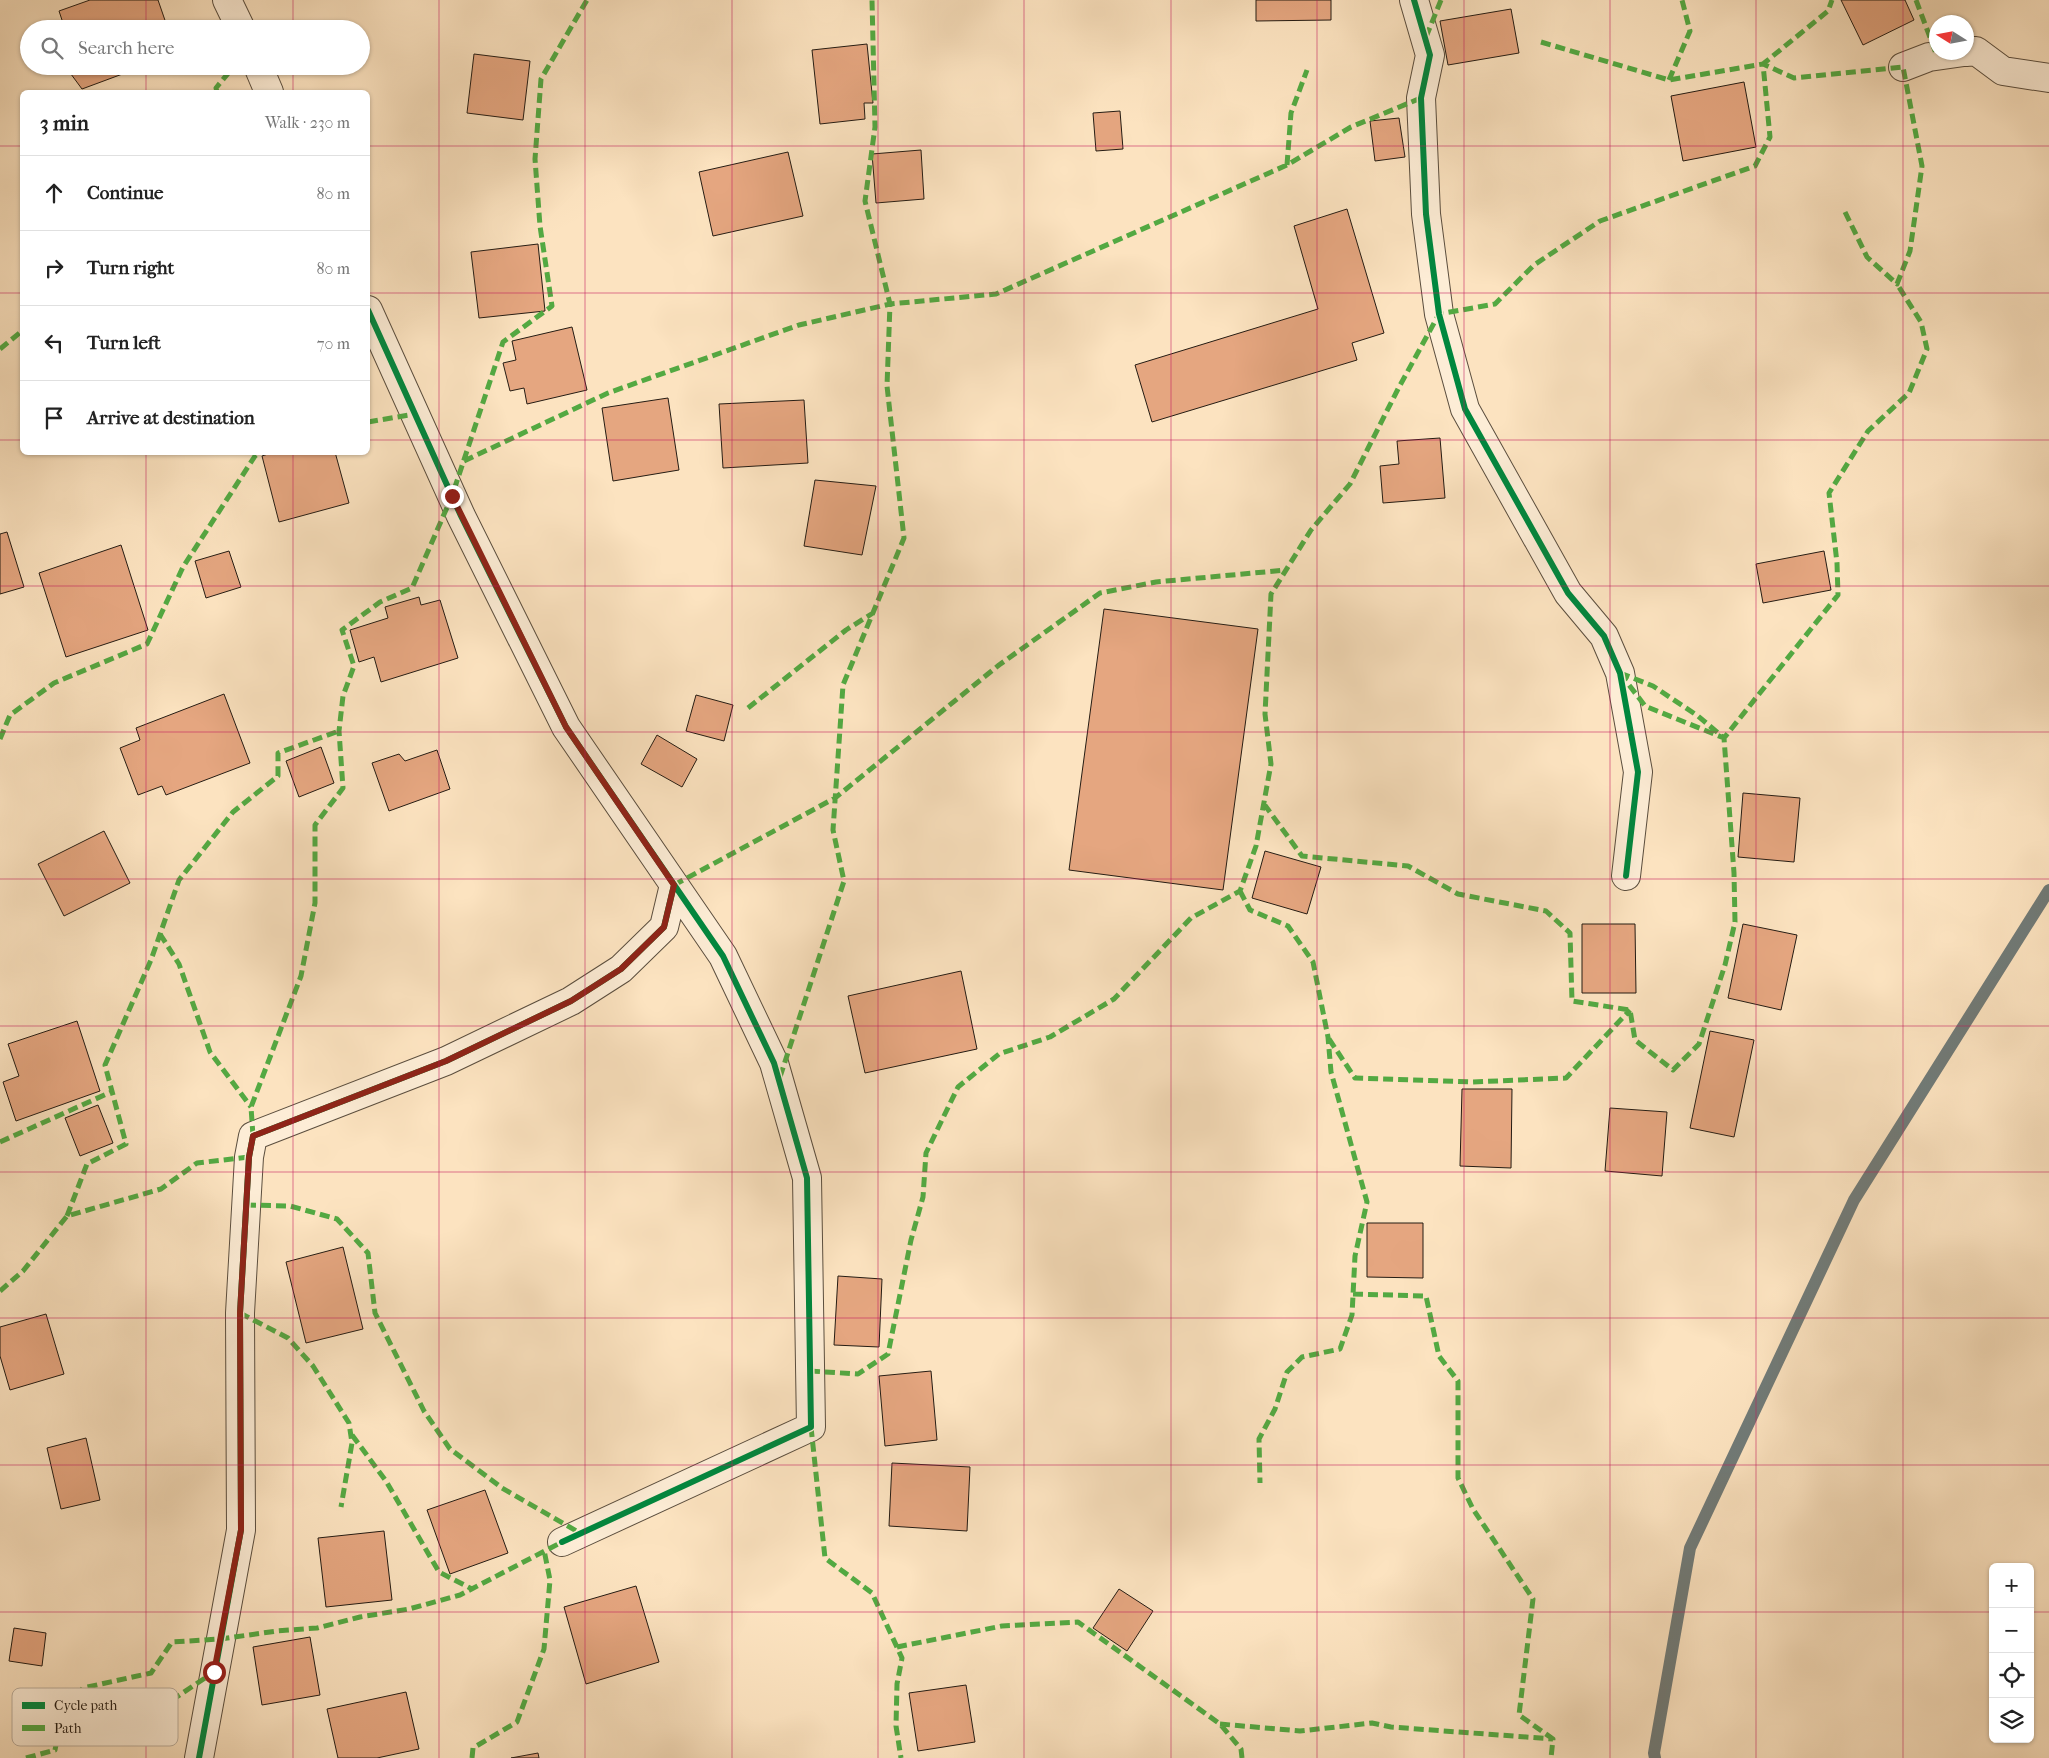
<!DOCTYPE html>
<meta charset="utf-8">
<style>
body{margin:0;font-family:"IM FELL French Canon",serif;background:#f2f2f2;color:#222}
.controls{position:absolute;right:15px;bottom:15px;display:grid;overflow:hidden;border-radius:8px;box-shadow:0 1px 4px #0004}
.controls button{width:45px;height:45px;display:grid;place-items:center;padding:0;border:0;border-bottom:1px solid #e0e0e0;background:#fff;color:#222;font:25px sans-serif}
.compass{position:absolute;left:1929px;top:15px;width:45px;height:45px;border-radius:50%;background:#fff;box-shadow:0 1px 4px #0004;rotate:281deg}
.stop{position:absolute;width:15px;height:15px;margin:-11px;border:4px solid #8f2418;border-radius:50%;background:#fff}
.stop.end{background:#8f2418;border-color:#fff;box-shadow:0 1px 5px #0008}
.list{margin:0;padding:0;list-style:none}
h2{display:flex;justify-content:space-between;align-items:center;height:65px;margin:0;padding:0 20px;font-size:21px}
h2 small{font-size:16px;font-weight:400;color:#767676}
.list li{display:grid;grid-template-columns:32px 1fr auto;gap:15px;align-items:center;box-sizing:border-box;height:75px;padding:0 20px;border-top:1px solid #e0e0e0}
.list b{display:block;font-size:19px;white-space:nowrap}
.list em{font-size:16px;font-style:normal;color:#767676}
.icon{flex:none;width:28px;height:28px;fill:none;stroke:currentColor;stroke-width:2;stroke-linecap:round;stroke-linejoin:round}
.map{position:relative;flex:none;width:2049px;height:1758px;overflow:hidden}
.search{position:absolute;background:#fff;box-shadow:0 1px 4px #0004;left:20px;top:20px;width:350px;height:55px;display:flex;align-items:center;gap:12px;box-sizing:border-box;padding:0 18px;border-radius:28px;color:#767676;font-size:19px}
.panel{position:absolute;background:#fff;box-shadow:0 1px 4px #0004;left:20px;top:90px;width:350px;height:365px;border-radius:8px}
.map>svg:first-child{display:block}
</style>
<div class="map">
<svg width="2049" height="1758" viewBox="0 0 2049 1758">
<rect width="100%" height="100%" fill="#fce3c0"/>
<filter id="stains"><feTurbulence type="fractalNoise" baseFrequency=".004" numOctaves="4"/><feColorMatrix values="0 0 0 0 .2 0 0 0 0 .09 0 0 0 0 .02 0 0 0 .5 -.17"/></filter>
<radialGradient id="worn" r=".72"><stop offset=".6" stop-color="#630" stop-opacity="0"/><stop offset="1" stop-color="#630" stop-opacity=".3"/></radialGradient>
<g fill="none" stroke-linecap="round" stroke-linejoin="round">
<path stroke="#717b78" stroke-width="12" d="M1655,1758L1654,1753L1690,1548L1854,1200L2049,890"/>
</g>
<path fill="#e5a680" stroke="#251c13" d="M90,0H158L168,29H65L59,11Z
M1256,0H1331V20L1256,21Z
M1841,0H1905L1914,20L1863,45Z
M1511,9L1519,53L1448,65L1440,21Z
M867,44L873,103H864L865,119L820,124L812,50Z
M474,54L530,61L523,120L467,113Z
M65,66H144L82,89Z
M1744,82L1756,147L1683,161L1671,96Z
M1120,111L1123,149L1096,151L1093,113Z
M1399,118L1405,157L1375,161L1370,121Z
M921,150L924,199L876,203L872,154Z
M788,152L803,216L713,236L699,172Z
M1347,209L1384,333L1352,343L1357,360L1152,422L1135,365L1318,309L1294,226Z
M538,244L545,311L479,318L471,252Z
M572,327L587,390L527,404L524,388L510,391L503,363L516,360L512,341Z
M668,398L679,470L613,481L602,408Z
M804,400L808,463L723,468L719,404Z
M1440,438L1445,498L1383,503L1380,466L1399,464L1397,441Z
M274,452H335L349,503L279,522L262,456Z
M815,480L876,486L862,555L804,546Z
M7,532L24,587L0,594V534Z
M121,545L148,630L66,657L39,573Z
M229,551L241,587L206,598L195,561Z
M1824,551L1831,590L1763,603L1756,564Z
M419,597L421,605L440,600L458,658L381,682L374,657L359,662L350,630L388,618L385,607Z
M1104,609L1258,629L1223,890L1069,870Z
M224,694L250,763L166,795L162,786L138,795L120,748L140,740L136,728Z
M696,695L733,705L724,741L686,731Z
M657,735L697,759L682,787L641,764Z
M321,747L334,783L299,797L286,761Z
M437,750L450,789L389,811L372,763L399,754L405,761Z
M1743,793L1800,798L1794,862L1738,857Z
M104,831L130,883L64,916L38,864Z
M1265,851L1321,867L1307,914L1252,898Z
M1582,924H1635L1636,993H1582Z
M1743,924L1797,935L1781,1010L1728,998Z
M961,971L977,1049L865,1073L848,996Z
M77,1021L100,1091L16,1121L3,1082L19,1076L8,1044Z
M1710,1031L1754,1040L1734,1137L1690,1128Z
M1462,1089H1512L1511,1168L1460,1166Z
M98,1105L113,1143L80,1156L65,1118Z
M1610,1108L1667,1112L1662,1176L1605,1171Z
M1367,1223H1423V1278L1367,1277Z
M343,1247L363,1329L306,1343L286,1262Z
M838,1276L882,1279L879,1347L834,1345Z
M46,1314L64,1374L10,1390L0,1356V1327Z
M931,1371L937,1440L885,1446L879,1376Z
M86,1438L100,1500L61,1509L47,1448Z
M892,1463L970,1467L967,1531L889,1526Z
M485,1490L508,1553L450,1574L427,1510Z
M384,1531L392,1600L326,1607L318,1538Z
M636,1586L659,1662L586,1684L564,1607Z
M1119,1589L1153,1611L1127,1651L1093,1628Z
M14,1628L46,1633L42,1666L9,1661Z
M310,1637L320,1695L262,1705L253,1647Z
M966,1685L975,1742L918,1751L909,1693Z
M406,1692L419,1749L377,1758H338L327,1709Z
M538,1753L539,1758H511Z"/>
<g fill="none" stroke-linecap="round" stroke-linejoin="round">
<defs>
<path id="minor" d="M227,0L241,29
M1414,0L1430,55L1421,98L1426,214L1439,314L1465,409L1568,593L1604,636L1620,673L1638,772L1626,876
M1966,52L1976,51L2003,71L2049,78
M258,66L269,92
M1903,67L1929,57L1964,52
M368,310L461,516L566,727L723,956L774,1063L807,1178L811,1427L562,1542
M199,1758L241,1530L240,1313L249,1157L253,1136L446,1061L571,1001L621,969L664,927L674,885"/>
</defs>
<use href="#minor" stroke="#5b4e3e" stroke-width="30"/>
<use href="#minor" stroke="#fdedd6" stroke-width="28"/>
<path stroke="#53a942" stroke-width="5" stroke-dasharray="10 5" stroke-linecap="butt" d="M1916,0L1937,56
M1426,37L1441,0
M1541,42L1669,80L1763,64L1794,78L1903,67L1922,166L1910,251L1897,284L1867,257L1845,212
M1669,80L1690,31L1682,0
M217,92L216,88L234,66
M1287,165L1291,113L1307,70
M0,349L22,331
M368,422L415,414
M464,461L608,393L799,325L890,304L996,294L1287,165L1351,127L1421,98
M1620,673L1653,686L1698,716L1724,738L1645,706Z
M748,708L846,630L873,613
M0,739L10,715L54,683L147,644L183,567L255,456L260,452
M1264,804L1302,856L1408,866L1458,894L1546,911L1570,933L1572,1001L1630,1010L1635,1040L1673,1070L1699,1044L1725,965L1735,922L1734,873L1724,738L1838,595L1837,563L1829,493L1868,431L1909,393L1927,349L1921,322L1897,284
M674,885L835,798L999,665L1100,593L1156,582L1286,570
M1240,891L1250,910L1288,926L1313,962L1328,1037L1331,1072L1367,1202L1355,1256L1352,1315L1340,1349L1302,1357L1287,1372L1275,1409L1259,1439L1260,1483
M160,934L179,964L210,1052L251,1107
M1329,1039L1355,1078L1472,1082L1566,1078L1630,1010
M780,1077L844,881L833,830L843,685L904,538L887,386L890,304L865,201L875,127L872,0
M253,1136L251,1107L301,976L315,903V825L343,788L339,731L343,696L354,666L342,630L380,602L412,588L452,496L503,342L552,306L540,226L535,159L541,79L587,0
M0,1142L111,1092
M246,1205L290,1206L337,1219L368,1253L375,1313L424,1411L450,1449L502,1488L580,1533
M67,1216L87,1164L126,1144L105,1065L151,960L179,880L233,812L278,776V753L339,731
M0,1291L23,1271L67,1216L161,1189L197,1163L249,1157
M1353,1294L1426,1296L1439,1356L1458,1381V1478L1473,1509L1533,1599L1519,1715L1553,1739L1551,1758
M240,1313L288,1338L313,1366L349,1423L352,1443L341,1507
M810,1371L858,1374L888,1354L911,1240L923,1197L926,1153L958,1087L999,1054L1050,1037L1114,999L1191,918L1240,891L1256,846L1271,764L1265,714L1271,594L1311,530L1350,484L1398,389L1439,314L1495,304L1534,265L1600,221L1755,166L1770,137L1763,64L1828,11L1832,0
M811,1427L825,1558L872,1593L902,1658L897,1684L896,1726L901,1758
M352,1435L386,1481L439,1572L472,1589
M897,1647L1002,1626L1078,1622L1220,1724L1241,1749L1242,1758
M1220,1724L1300,1731L1372,1723L1391,1727L1553,1739
M109,1742L214,1672
M26,1758L55,1750L62,1713L83,1688L151,1673L172,1642L220,1639L277,1631L317,1628L360,1617L409,1609L460,1595L562,1542
M472,1758L473,1748L517,1722L544,1649L550,1580L544,1550"/>
<defs>
<path id="cycleway" d="M1414,0L1430,55L1421,98L1426,214L1439,314L1465,409L1568,593L1604,636L1620,673L1638,772L1626,876
M368,310L461,516L566,727L723,956L774,1063L807,1178L811,1427L562,1542
M199,1758L241,1530L240,1313L249,1157L253,1136L446,1061L571,1001L621,969L664,927L674,885"/>
</defs>
<use href="#cycleway" stroke="#fdedd6" stroke-width="9"/>
<use href="#cycleway" stroke="#00873e" stroke-width="6"/>
</g>
<g fill="none" stroke-linecap="round" stroke-linejoin="round">
<path stroke="#8f2418" stroke-width="6" d="M214,1672L241,1530L240,1313L249,1157L253,1136L446,1061L571,1001L621,969L664,927L674,885L566,727L452,496"/>
</g>
<path fill="none" stroke="#c2185b" stroke-width="1" stroke-opacity="0.55" d="M146,0V29M293,0V29M439,0V1758M585,0V1758M732,0V1758M878,0V1758M1024,0V1758M1171,0V1758M1317,0V1758M1464,0V1758M1610,0V1758M1756,0V1758M1903,0V1758M146,66V92M293,66V92M0,146H22M368,146H2049M0,293H22M368,293H2049M0,440H22M368,440H2049M146,452V1758M293,452V1758M0,586H2049M0,732H2049M0,879H2049M0,1026H2049M0,1172H2049M0,1318H2049M0,1465H2049M0,1612H1993M2030,1612H2049"/>
<rect x="12" y="1688" width="166" height="58" rx="8" fill="#fdedd6" stroke="#bcae9c" stroke-width="1"/>
<rect x="22" y="1702" width="23" height="7" fill="#00873e"/>
<rect x="22" y="1725" width="23" height="6" fill="#53a942"/>
<g font-size="14" fill="#251c13">
<text x="54" y="1710">Cycle path</text>
<text x="54" y="1733">Path</text>
</g>
<rect width="100%" height="100%" filter="url(#stains)"/>
<rect width="100%" height="100%" fill="url(#worn)"/>
</svg>
<div class="controls">
<button>+</button>
<button>−</button>
<button><svg class="icon" aria-label="locate" viewBox="0 0 24 24"><circle cx="12" cy="12" r="6"/><path d="M12 2v4M12 18v4M2 12h4M18 12h4"/></svg></button>
<button><svg class="icon" aria-label="layers" viewBox="0 0 24 24"><path d="M12 4l9 5-9 5-9-5zM3 14l9 5 9-5"/></svg></button>
</div>
<svg class="compass" viewBox="-18 -18 36 36"><path d="M0-13l5 13h-10z" fill="#e53935"/><path d="M0 13l5-13h-10z" fill="#767676"/></svg>
<div class="stop" style="left:214px;top:1672px"></div>
<div class="stop end" style="left:452px;top:496px"></div>
<div class="search"><svg class="icon" aria-label="search" viewBox="0 0 24 24"><circle cx="10" cy="10" r="6"/><path d="M15 15l6 6"/></svg>Search here</div>
<section class="panel">
<h2>3 min<small>Walk · 230 m</small></h2>
<ul class="list">
<li><svg class="icon" aria-label="ahead" viewBox="0 0 24 24"><path d="M12 20V5M6 11l6-6 6 6"/></svg><div><b>Continue</b></div><em>80 m</em></li>
<li><svg class="icon" aria-label="right" viewBox="0 0 24 24"><path d="M7 20v-9h11M14 6l5 5-5 5"/></svg><div><b>Turn right</b></div><em>80 m</em></li>
<li><svg class="icon" aria-label="left" viewBox="0 0 24 24"><path d="M17 20v-9H6M10 6l-5 5 5 5"/></svg><div><b>Turn left</b></div><em>70 m</em></li>
<li><svg class="icon" aria-label="arrive" viewBox="0 0 24 24"><path d="M6 21V4h12l-3 4 3 4H6"/></svg><div><b>Arrive at destination</b></div></li>
</ul>
</section>
</div>
